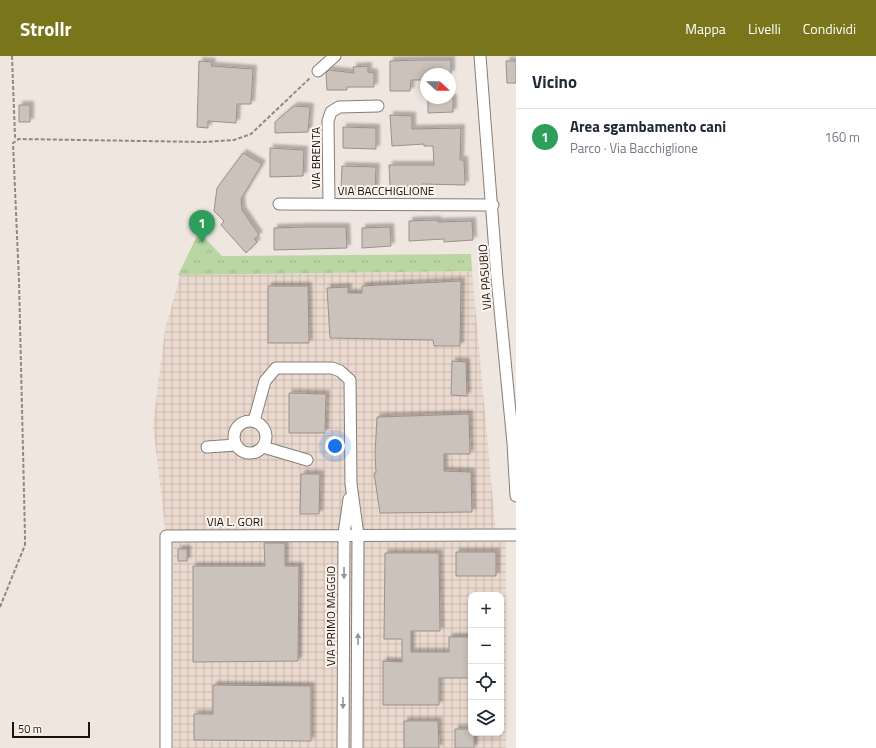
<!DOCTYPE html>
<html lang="it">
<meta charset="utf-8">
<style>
body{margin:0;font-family:"Titillium Web",sans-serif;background:#f6f6f7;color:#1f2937}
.controls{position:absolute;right:12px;bottom:12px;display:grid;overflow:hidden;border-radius:8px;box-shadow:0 2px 6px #0003}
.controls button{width:36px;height:36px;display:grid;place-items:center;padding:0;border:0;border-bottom:1px solid #e0e1e3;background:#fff;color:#1f2937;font:20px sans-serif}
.compass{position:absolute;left:420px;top:12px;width:36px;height:36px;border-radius:50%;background:#fff;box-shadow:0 2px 6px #0003;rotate:111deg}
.scale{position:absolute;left:12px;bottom:10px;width:78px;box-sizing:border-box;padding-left:4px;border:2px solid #161311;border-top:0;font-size:11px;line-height:14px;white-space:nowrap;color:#161311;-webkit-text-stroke:3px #fdf3ec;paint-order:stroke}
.you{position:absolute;left:335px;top:390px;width:14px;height:14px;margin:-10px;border:3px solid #fff;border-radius:50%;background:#1a73e8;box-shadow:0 0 0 6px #1a73e833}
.badge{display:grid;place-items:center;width:26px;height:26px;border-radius:50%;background:#78751a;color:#fff;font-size:13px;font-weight:700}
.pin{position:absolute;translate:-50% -33px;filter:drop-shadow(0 1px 2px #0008)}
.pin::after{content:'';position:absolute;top:21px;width:14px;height:12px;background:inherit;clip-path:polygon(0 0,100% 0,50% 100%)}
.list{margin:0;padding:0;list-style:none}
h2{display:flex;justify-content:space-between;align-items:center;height:52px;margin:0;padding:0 16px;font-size:17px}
h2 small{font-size:13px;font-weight:400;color:#747a83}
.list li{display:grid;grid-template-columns:26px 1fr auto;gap:12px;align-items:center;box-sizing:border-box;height:56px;padding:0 16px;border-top:1px solid #e0e1e3}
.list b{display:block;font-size:15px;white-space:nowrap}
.list p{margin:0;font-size:13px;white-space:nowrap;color:#747a83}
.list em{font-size:13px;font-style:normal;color:#747a83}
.icon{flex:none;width:22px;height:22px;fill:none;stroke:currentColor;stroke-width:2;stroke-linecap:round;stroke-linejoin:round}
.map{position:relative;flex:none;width:516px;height:692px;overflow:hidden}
header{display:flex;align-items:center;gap:24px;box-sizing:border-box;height:56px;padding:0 20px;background:#78751a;color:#fff}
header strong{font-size:19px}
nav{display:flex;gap:22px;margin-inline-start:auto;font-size:14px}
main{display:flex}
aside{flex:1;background:#fff}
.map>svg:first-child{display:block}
</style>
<header>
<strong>Strollr</strong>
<nav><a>Mappa</a><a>Livelli</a><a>Condividi</a></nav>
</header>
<main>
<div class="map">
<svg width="516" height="692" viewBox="0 0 516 692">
<defs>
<pattern id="industrial-grid" width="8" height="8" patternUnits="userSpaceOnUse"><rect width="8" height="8" fill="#ead9ce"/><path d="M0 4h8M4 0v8" fill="none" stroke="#c8b9b0"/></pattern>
<pattern id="grass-tufts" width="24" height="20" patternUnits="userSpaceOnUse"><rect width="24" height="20" fill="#b9d6a3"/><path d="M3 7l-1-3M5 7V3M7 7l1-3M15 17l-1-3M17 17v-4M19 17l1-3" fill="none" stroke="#9eb78b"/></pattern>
<filter id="shadow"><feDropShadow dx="3.5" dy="-3.5" stdDeviation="1" flood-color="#0004"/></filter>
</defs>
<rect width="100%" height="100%" fill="#efe6df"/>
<path fill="url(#industrial-grid)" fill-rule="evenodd" d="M472,215L496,479L166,480L153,369L165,274L180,220L178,219Z
M173,486H506V692H173ZM471,539H501V677H471Z"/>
<path fill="url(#grass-tufts)" d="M199,176L222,200L471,198L472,215L178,219Z"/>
<path fill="#ccc2bc" stroke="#9b918c" filter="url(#shadow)" d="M423,4H451V18H426V24H411L410,35H390V5Z
M199,5L212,6L211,10L253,13L251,48H237L236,67L208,65V72L197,71Z
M506,5H516V27H507Z
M368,10V16L374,17V31H347V34H327L326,17L329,14L354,17L353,11Z
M428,42H453V56L428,57Z
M19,49H30V66H19Z
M294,50L310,51L308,76L275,77V66Z
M390,59L412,60V73L461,72L460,104H464L465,129L422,128L421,130H390L389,109H434L433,90H424V88L392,90Z
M343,71L376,72V93L343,92Z
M270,92L304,94L303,120L270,121Z
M243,97L262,108L241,143L242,154L259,179L254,183L257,186L246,197L221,169L224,165L214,155L217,132Z
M342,110L376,111L375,133H341Z
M437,164L438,166L472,165L473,184L444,186V183L409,185V165Z
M304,171H346L347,192L274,194V172Z
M390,171L391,190L362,192V172Z
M461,225L460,290H434L433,284L330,282L327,232L348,231V237H362V230Z
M268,230H308L309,287H268Z
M452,305L466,306L467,340L451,339Z
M289,337L326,338L325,377H289Z
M469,358L470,398H444V415L471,416L472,456L380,457L374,417H376L375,398L377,361Z
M301,418H320L319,458H300Z
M264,487H285V510H299L298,605L193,606V510H265Z
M178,493H187V505H178Z
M456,496H496V520H456Z
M385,497H439L440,575H411V596H449V581H471V622H439V649H383V605L402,606V583H384Z
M213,629L311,630V685L194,684V658H213Z
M404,665H438L439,692H404Z
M455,673H471V677H474V692H455Z"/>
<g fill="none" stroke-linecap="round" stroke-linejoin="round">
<defs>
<path id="minor" d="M480,0L497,222L513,387L516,440
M318,15L335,0
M279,148L493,149
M329,148L328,65L331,56L339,51L378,50
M234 381a16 16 0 1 1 32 0a16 16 0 1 1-32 0Z
M254,365L265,325L276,312H332L340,315L350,324L351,428L358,479L357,692
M207,391L236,389
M263,391L307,404
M166,692V480L516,479
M343,692L344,478L349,443"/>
</defs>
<use href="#minor" stroke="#867e78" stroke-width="13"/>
<path stroke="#8f8984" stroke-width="2" stroke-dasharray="4 2" stroke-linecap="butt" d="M12,0L15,81L18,83
M0,551L25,489V479L19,225L13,87L19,83L204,86L234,84L251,78L310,22"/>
<use href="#minor" stroke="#fff" stroke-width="11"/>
</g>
<defs><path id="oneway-solid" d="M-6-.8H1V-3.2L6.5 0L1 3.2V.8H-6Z"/></defs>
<g fill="#969594">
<use href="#oneway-solid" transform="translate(344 517) rotate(90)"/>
<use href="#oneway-solid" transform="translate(358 583) rotate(-90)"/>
<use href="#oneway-solid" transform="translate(343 647) rotate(90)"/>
</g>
<g text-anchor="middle" stroke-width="4" stroke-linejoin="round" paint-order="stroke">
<g font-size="12" fill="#161311" stroke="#fdf3ec">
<text transform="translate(316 102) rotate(-90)" y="4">VIA BRENTA</text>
<text x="386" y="139">VIA BACCHIGLIONE</text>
<text transform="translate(485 221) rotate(-94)" y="4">VIA PASUBIO</text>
<text x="235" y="470">VIA L. GORI</text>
<text transform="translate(331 560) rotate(-90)" y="4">VIA PRIMO MAGGIO</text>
</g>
</g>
</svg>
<div class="controls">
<button>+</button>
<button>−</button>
<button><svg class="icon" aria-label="locate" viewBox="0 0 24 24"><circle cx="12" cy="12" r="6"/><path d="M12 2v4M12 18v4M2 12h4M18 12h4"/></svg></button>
<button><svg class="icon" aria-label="layers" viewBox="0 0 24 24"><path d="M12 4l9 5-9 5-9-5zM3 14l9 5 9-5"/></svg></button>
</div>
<svg class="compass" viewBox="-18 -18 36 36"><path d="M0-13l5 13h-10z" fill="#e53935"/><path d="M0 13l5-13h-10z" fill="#747a83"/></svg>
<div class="scale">50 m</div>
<div class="you"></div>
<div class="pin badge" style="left:202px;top:187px;background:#2e9e5b">1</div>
</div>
<aside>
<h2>Vicino<small></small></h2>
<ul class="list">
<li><span class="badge" style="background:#2e9e5b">1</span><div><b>Area sgambamento cani</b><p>Parco · Via Bacchiglione</p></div><em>160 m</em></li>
</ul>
</aside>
</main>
